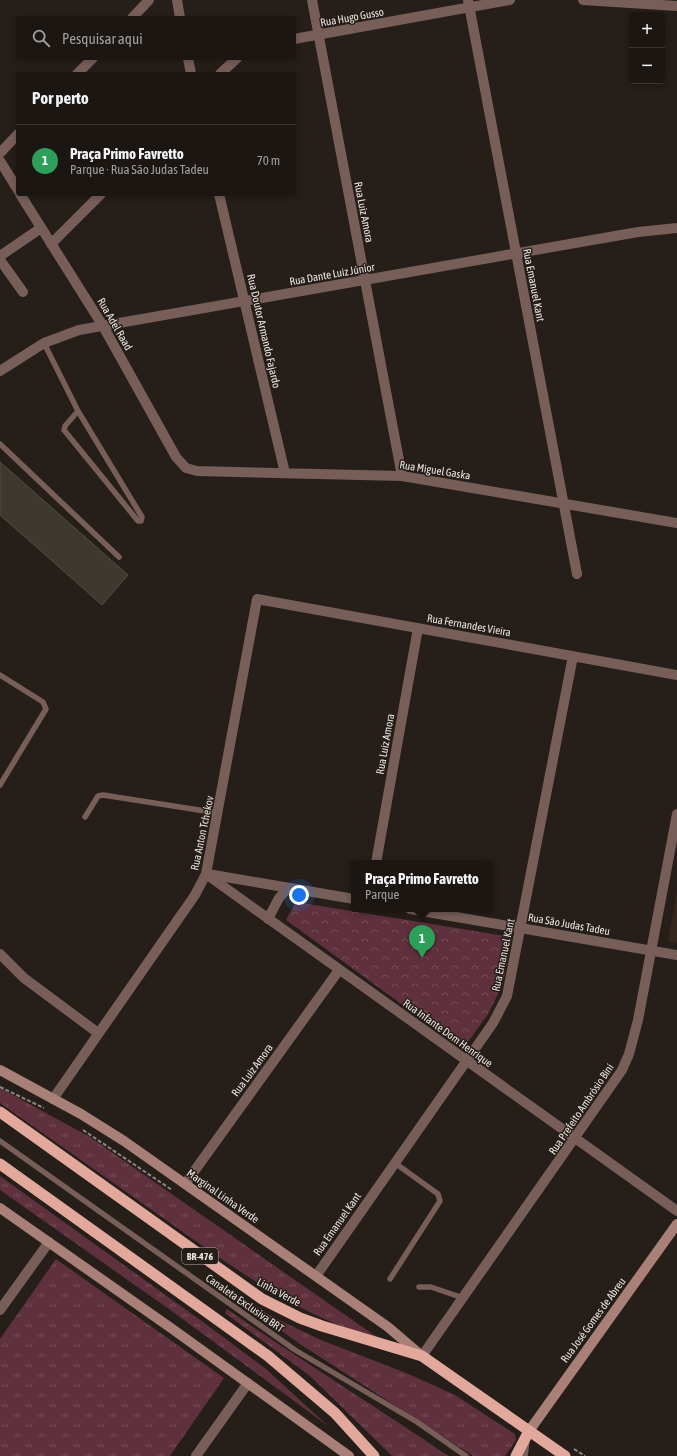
<!DOCTYPE html>
<html lang="pt">
<meta charset="utf-8">
<style>
body{margin:0;font-family:"Asap Condensed",sans-serif;background:#251f1b;color:#f1f3f6}
.controls{position:absolute;right:12px;top:12px;display:grid;overflow:hidden;border-radius:4px;box-shadow:0 2px 6px #0003}
.controls button{width:36px;height:36px;display:grid;place-items:center;padding:0;border:0;border-bottom:1px solid #3a3532;background:#1c1612;color:#f1f3f6;font:20px sans-serif}
.you{position:absolute;left:299px;top:895px;width:14px;height:14px;margin:-10px;border:3px solid #fff;border-radius:50%;background:#1a73e8;box-shadow:0 0 0 6px #1a73e833}
.badge{display:grid;place-items:center;width:26px;height:26px;border-radius:50%;background:#1a73e8;color:#fff;font-size:13px;font-weight:700}
.pin{position:absolute;translate:-50% -33px;filter:drop-shadow(0 1px 2px #0008)}
.pin::after{content:'';position:absolute;top:21px;width:14px;height:12px;background:inherit;clip-path:polygon(0 0,100% 0,50% 100%)}
.popup{position:absolute;left:351px;top:860px;width:142px;height:52px;box-sizing:border-box;display:grid;place-content:center;border-radius:4px;background:#1c1612;filter:drop-shadow(0 1px 3px #0005);font-size:13px;white-space:nowrap;color:#a09f9f}
.popup b{font-size:15px;color:#f1f3f6}
.popup::after{content:'';position:absolute;left:50%;top:100%;margin-left:-8px;border:8px solid transparent;border-top-color:#1c1612}
.list{margin:0;padding:0;list-style:none}
h2{display:flex;justify-content:space-between;align-items:center;height:52px;margin:0;padding:0 16px;font-size:17px}
h2 small{font-size:13px;font-weight:400;color:#a09f9f}
.list li{display:grid;grid-template-columns:26px 1fr auto;gap:12px;align-items:center;box-sizing:border-box;height:72px;padding:0 16px;border-top:1px solid #3a3532}
.list b{display:block;font-size:15px;white-space:nowrap}
.list p{margin:0;font-size:13px;white-space:nowrap;color:#a09f9f}
.list em{font-size:13px;font-style:normal;color:#a09f9f}
.icon{flex:none;width:22px;height:22px;fill:none;stroke:currentColor;stroke-width:2;stroke-linecap:round;stroke-linejoin:round}
.map{position:relative;flex:none;width:677px;height:1456px;overflow:hidden}
.search{position:absolute;background:#1c1612;box-shadow:0 2px 6px #0003;left:16px;top:16px;width:280px;height:44px;display:flex;align-items:center;gap:10px;box-sizing:border-box;padding:0 14px;border-radius:4px;color:#a09f9f;font-size:15px}
.panel{position:absolute;background:#1c1612;box-shadow:0 2px 6px #0003;left:16px;top:72px;width:280px;height:124px;border-radius:4px}
.map>svg:first-child{display:block}
</style>
<div class="map">
<svg width="677" height="1456" viewBox="0 0 677 1456">
<defs>
<pattern id="grass-tufts" width="24" height="20" patternUnits="userSpaceOnUse"><rect width="24" height="20" fill="#5f303d"/><path d="M3 7l-1-3M5 7V3M7 7l1-3M15 17l-1-3M17 17v-4M19 17l1-3" fill="none" stroke="#764e59"/></pattern>
<pattern id="park-crowns" width="20" height="18" patternUnits="userSpaceOnUse"><rect width="20" height="18" fill="#5f303d"/><path d="M2 6a3 3 0 1 1 6 0M12 15a3 3 0 1 1 6 0" fill="none" stroke="#764e59"/></pattern>
</defs>
<rect width="100%" height="100%" fill="#261e18"/>
<path fill="#34271e" d="M677,891V943L668,941Z"/>
<path fill="url(#grass-tufts)" d="M0,1088L90,1137L381,1340C299,1316 235,1269 166,1220C111,1181 55,1142 0,1103Z
M0,1176L203,1322L266,1369L328,1426L173,1312L0,1190Z
M56,1259L224,1378L170,1456H0V1339Z
M237,1295L273,1317L321,1340L406,1373L455,1395L515,1434L516,1440L505,1456H473L300,1344L235,1298Z
M227,1309C300,1360 375,1406 448,1456H392L310,1376L225,1313Z"/>
<path fill="url(#park-crowns)" d="M296,902L512,937L504,978L498,994L488,1014L463,1049L286,920Z"/>
<path fill="#3d392f" stroke="#524e44" d="M0,462L128,575L102,605L0,515Z"/>
<g fill="none" stroke-linecap="round" stroke-linejoin="round">
<path stroke="#8c8580" stroke-width="2" stroke-dasharray="4 2" stroke-linecap="butt" d="M0,1087L44,1108
M83,1130L172,1190
M574,1449L585,1456"/>
<path stroke="#775e59" stroke-width="5.5" d="M44,343L78,411L142,517L141,521H138L64,430L65,426L78,411
M0,444L119,557
M0,675L43,702L46,709L0,785
M85,817L98,796L103,795L218,813
M0,1141L295,1350L417,1422L466,1456
M390,1279L440,1201L438,1194L395,1163
M419,1287H431L463,1298
M525,1456L527,1441"/>
<path stroke="#775e59" stroke-width="10" d="M177,0L180,18
M312,0L402,476
M468,0L577,574
M583,0L677,6
M132,18L149,0
M294,39L510,0
M188,58L191,74
M77,74L93,58
M220,74L237,58
M0,153L18,134
M0,161L18,190
M20,194L103,326L176,457L186,468L197,471L402,476L677,523
M219,194L285,473
M51,244L101,194
M0,256L41,228
M0,260L23,292
M0,371L44,343L79,330L638,232L677,228
M376,863L418,628
M206,874L677,1211
M208,874L354,899
M410,909L677,955
M268,919L279,898L288,888
M0,954L24,978L98,1033
M53,1099L195,895L206,874L257,599L677,675
M185,1184L339,970
M316,1276L493,1023L507,996L573,656
M422,1356L622,1070L629,1054L638,1020L677,814"/>
<path stroke="#775e59" stroke-width="10" d="M0,1310L49,1242
M196,1456L248,1383"/>
<path stroke="#a98078" stroke-width="10" d="M0,1070L81,1114L124,1141L388,1327L422,1356
M0,1208L171,1328L349,1456
M529,1431L677,1224"/>
<path stroke="#e2a89c" stroke-width="11" d="M0,1112L262,1299L300,1318L322,1326L422,1356L565,1456
M0,1164L268,1356L335,1413L374,1456
M516,1456L529,1431"/>
</g>
<g text-anchor="middle" stroke-width="3" stroke-linejoin="round" paint-order="stroke">
<rect fill="#261e18" stroke="#aea8a3" stroke-width="1" x="182" y="1248" width="36" height="16" rx="3"/>
<g font-size="10" font-weight="bold" fill="#e9e3df">
<text x="200" y="1260">BR-476</text>
</g>
<g font-size="11" fill="#e9e3df" stroke="#261e18">
<text transform="translate(352 17) rotate(-10)" y="4">Rua Hugo Gusso</text>
<text transform="translate(364 212) rotate(79)" y="4">Rua Luiz Amora</text>
<text transform="translate(332 274) rotate(-10)" y="4">Rua Dante Luiz Júnior</text>
<text transform="translate(534 285) rotate(79)" y="4">Rua Emanuel Kant</text>
<text transform="translate(115 324) rotate(60)" y="4">Rua Adel Raad</text>
<text transform="translate(264 331) rotate(77)" y="4">Rua Doutor Armando Fajardo</text>
<text transform="translate(435 470) rotate(9)" y="4">Rua Miguel Gaska</text>
<text transform="translate(469 625) rotate(10)" y="4">Rua Fernandes Vieira</text>
<text transform="translate(385 744) rotate(-80)" y="4">Rua Luiz Amora</text>
<text transform="translate(202 833) rotate(-78)" y="4">Rua Anton Tchekov</text>
<text transform="translate(569 924) rotate(10)" y="4">Rua São Judas Tadeu</text>
<text transform="translate(503 955) rotate(-78)" y="4">Rua Emanuel Kant</text>
<text transform="translate(448 1033) rotate(36)" y="4">Rua Infante Dom Henrique</text>
<text transform="translate(252 1070) rotate(-54)" y="4">Rua Luiz Amora</text>
<text transform="translate(581 1109) rotate(-56)" y="4">Rua Prefeito Ambrósio Bini</text>
<text transform="translate(223 1196) rotate(35)" y="4">Marginal Linha Verde</text>
<text transform="translate(337 1224) rotate(-55)" y="4">Rua Emanuel Kant</text>
<text transform="translate(279 1292) rotate(28)" y="4">Linha Verde</text>
<text transform="translate(245 1303) rotate(35)" y="4">Canaleta Exclusiva BRT</text>
<text transform="translate(593 1320) rotate(-54)" y="4">Rua José Gomes de Abreu</text>
</g>
</g>
</svg>
<div class="controls">
<button>+</button>
<button>−</button>
</div>
<div class="you"></div>
<div class="pin badge" style="left:422px;top:958px;background:#2e9e5b">1</div>
<div class="popup"><b>Praça Primo Favretto</b>Parque</div>
<div class="search"><svg class="icon" aria-label="search" viewBox="0 0 24 24"><circle cx="10" cy="10" r="6"/><path d="M15 15l6 6"/></svg>Pesquisar aqui</div>
<section class="panel">
<h2>Por perto<small></small></h2>
<ul class="list">
<li><span class="badge" style="background:#2e9e5b">1</span><div><b>Praça Primo Favretto</b><p>Parque · Rua São Judas Tadeu</p></div><em>70 m</em></li>
</ul>
</section>
</div>
